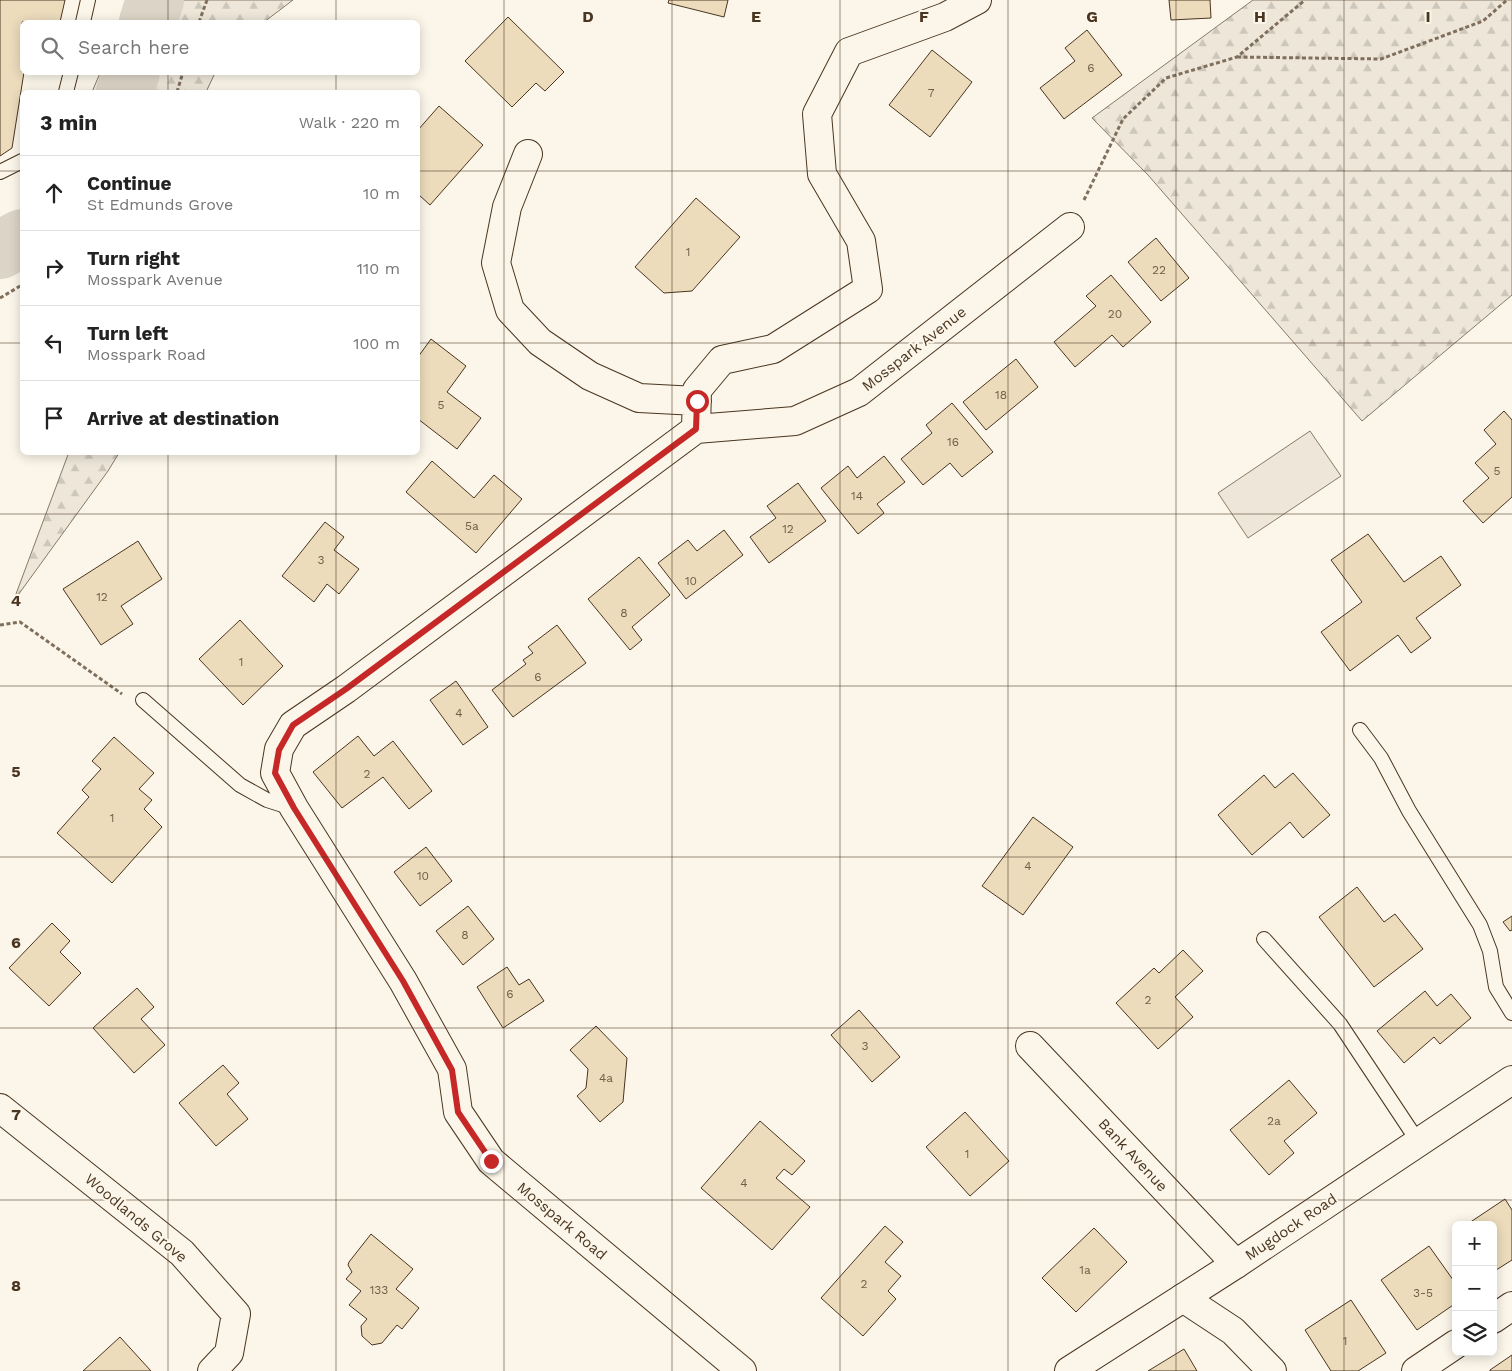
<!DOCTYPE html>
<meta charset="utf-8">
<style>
body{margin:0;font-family:"Work Sans",sans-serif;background:#f6f6f6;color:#222}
.controls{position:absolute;right:15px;bottom:15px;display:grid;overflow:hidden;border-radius:8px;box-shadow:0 2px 12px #0003}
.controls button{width:45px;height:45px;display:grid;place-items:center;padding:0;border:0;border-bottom:1px solid #e0e0e0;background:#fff;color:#222;font:25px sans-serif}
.stop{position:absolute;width:15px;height:15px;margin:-11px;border:4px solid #c62828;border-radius:50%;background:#fff}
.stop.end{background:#c62828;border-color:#fff;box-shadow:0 1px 5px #0008}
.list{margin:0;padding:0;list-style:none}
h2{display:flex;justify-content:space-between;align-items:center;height:65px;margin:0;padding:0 20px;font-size:21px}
h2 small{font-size:16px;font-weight:400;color:#767676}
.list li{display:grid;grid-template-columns:32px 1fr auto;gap:15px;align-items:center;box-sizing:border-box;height:75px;padding:0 20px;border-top:1px solid #e0e0e0}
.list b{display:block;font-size:19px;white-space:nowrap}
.list p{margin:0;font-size:16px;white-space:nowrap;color:#767676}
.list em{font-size:16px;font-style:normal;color:#767676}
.icon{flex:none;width:28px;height:28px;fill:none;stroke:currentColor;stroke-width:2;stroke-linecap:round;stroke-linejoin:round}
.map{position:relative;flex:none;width:1512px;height:1371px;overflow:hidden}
.search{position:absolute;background:#fff;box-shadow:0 2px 12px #0003;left:20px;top:20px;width:400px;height:55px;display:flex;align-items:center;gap:12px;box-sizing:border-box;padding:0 18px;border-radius:8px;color:#767676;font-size:19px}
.panel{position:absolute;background:#fff;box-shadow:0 2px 12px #0003;left:20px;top:90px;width:400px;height:365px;border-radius:8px}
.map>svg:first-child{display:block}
</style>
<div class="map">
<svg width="1512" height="1371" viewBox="0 0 1512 1371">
<defs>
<pattern id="forest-firs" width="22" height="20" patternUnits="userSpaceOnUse" patternTransform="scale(1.25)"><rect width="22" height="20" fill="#ede6d9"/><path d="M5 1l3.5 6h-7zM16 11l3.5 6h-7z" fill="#cdc6ba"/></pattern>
</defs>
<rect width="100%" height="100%" fill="#fbf6e9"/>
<path fill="#ede6d9" stroke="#887966" d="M1310,431L1341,476L1248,538L1218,493Z"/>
<path fill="url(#forest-firs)" stroke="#887966" d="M128,0H293L264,22H119Z
M1253,0H1512V295L1362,421L1148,175L1092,118Z
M100,73V72L215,73L206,92H92Z
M69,452L119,453L108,471L13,602Z"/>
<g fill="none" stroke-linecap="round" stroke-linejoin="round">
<path stroke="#dcd4c6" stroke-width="58" d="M148,22L155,0
M125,92L131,72
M0,250L22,238"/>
</g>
<path fill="#ecdcbc" stroke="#4a3520" d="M0,0H65L60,22H22V72H24L12,148L0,156Z
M669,0H728L724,17L668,3Z
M1169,0H1210L1211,18L1171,20Z
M508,17L564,72L545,91L536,83L512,107L465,61Z
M1087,30L1122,75L1064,119L1040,88L1075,61L1065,48Z
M932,50L972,82L930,137L889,105Z
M439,106L483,145L430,205L418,194V130Z
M696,198L740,237L692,291L664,293L635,267Z
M1156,238L1189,278L1161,301L1128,262Z
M1111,275L1151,322L1123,347L1112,335L1075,367L1054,342L1096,306L1086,296Z
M431,339L466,366L447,392L481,418L457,449L418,419V357Z
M1016,359L1038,387L986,430L963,402Z
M952,403L993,452L962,477L950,463L923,485L901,459L932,433L926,425Z
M1504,411L1512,420V497L1483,523L1463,501L1489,478L1475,463L1496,444L1484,430Z
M884,456L905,482L877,504L884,513L858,534L821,488L848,466L857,478Z
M432,461L474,498L494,475L522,499L476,553L406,492Z
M798,483L826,521L769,563L750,537L776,518L767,506Z
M325,522L344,537L334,550L359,569L339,594L327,584L314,602L282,576Z
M724,530L743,555L686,599L658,563L688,540L697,551Z
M1368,534L1404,582L1441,556L1461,585L1416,618L1431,638L1411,653L1398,635L1350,671L1321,632L1362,602L1331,560Z
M138,541L162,579L121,606L133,624L101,645L63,589Z
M639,557L670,595L632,627L642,640L630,650L588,599Z
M240,620L283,666L243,705L199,659Z
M557,625L586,663L513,717L492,690L526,664L523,660L533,653L528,647Z
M456,681L488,727L463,745L430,700Z
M358,736L374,756L393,741L432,791L409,809L383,777L342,808L313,772Z
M114,737L154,773L139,789L152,800L144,809L162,827L112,883L57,833L89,797L82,790L101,769L92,761Z
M1293,773L1330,815L1303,838L1290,822L1252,855L1218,815L1264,775L1275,788Z
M1033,817L1073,847L1023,915L982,886Z
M426,847L452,881L420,906L394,872Z
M1357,887L1384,922L1395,914L1423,949L1374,987L1319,917Z
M468,906L494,939L463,965L436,931Z
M1512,916V930L1510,931L1503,922Z
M52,923L70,941L60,952L81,973L49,1006L9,968Z
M1183,950L1203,971L1175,997L1193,1017L1158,1049L1116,1003L1154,968L1159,973Z
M507,967L519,985L529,979L544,1001L503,1028L477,987Z
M137,988L154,1007L141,1019L165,1045L134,1073L93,1028Z
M1425,991L1437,1006L1451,994L1471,1018L1440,1044L1434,1037L1404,1063L1377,1031Z
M859,1010L900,1057L872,1082L831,1035Z
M596,1026L627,1058L623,1102L600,1122L577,1096L586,1088L588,1069L570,1050Z
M223,1065L239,1083L227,1094L248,1119L216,1146L179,1103Z
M1289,1080L1317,1113L1284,1141L1294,1153L1269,1175L1230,1130Z
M965,1112L1009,1161L970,1196L926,1147Z
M760,1121L805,1161L792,1175L784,1169L776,1178L810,1207L772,1250L701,1188Z
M1505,1199L1512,1210V1260L1493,1272V1225H1466Z
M885,1226L903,1242L885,1262L901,1276L888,1291L896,1299L863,1336L821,1298Z
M1094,1228L1127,1262L1076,1312L1042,1278Z
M371,1234L413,1269L396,1289L419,1308L402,1329L397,1325L382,1343L372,1345L362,1336L361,1326L367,1319L349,1305L361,1291L346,1279L352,1272L348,1265L349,1262Z
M1429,1246L1456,1284V1303L1417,1330L1381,1280Z
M1351,1300L1386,1353L1358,1371H1331L1305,1330Z
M120,1337L151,1371H83Z
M1184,1349L1197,1371H1148Z
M1512,1355V1371H1490V1370Z"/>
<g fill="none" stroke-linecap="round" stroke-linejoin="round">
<defs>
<path id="lane" d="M83,22L88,0
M66,92L71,72
M0,172L22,161
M143,700L240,785L267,800L292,808
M1360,730L1381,758L1409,811L1480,925L1490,951L1496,987L1512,1013
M1264,939L1340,1024L1419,1143"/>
<path id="street" d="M528,154L507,207L496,263L510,310L540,342L590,376L639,398L697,401
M696,429L697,390L722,360L773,349L868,289L861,241L822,174L817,114L849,52L945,17L977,0
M1030,1046L1236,1264
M0,1108L182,1253L236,1314L229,1353L212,1371
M1183,1298L1233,1331L1272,1371
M1493,1319L1512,1306
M742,1371L491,1161L458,1112L452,1069L403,981L294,808L275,773L279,749L293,725L346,689L696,429L795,421L859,392L1070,227
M1416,1371L1456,1344"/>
<path id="secondary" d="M1069,1371L1236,1264L1512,1080"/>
</defs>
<use href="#lane" stroke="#4a3520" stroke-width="16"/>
<use href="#street" stroke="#4a3520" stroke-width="30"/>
<use href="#secondary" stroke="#4a3520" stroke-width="30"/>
<path stroke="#7f6f5c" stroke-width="3" stroke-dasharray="4 2.5" stroke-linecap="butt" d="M199,22L207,0
M1237,57L1381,59L1483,21L1507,0
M177,92L183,72
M1084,200L1123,119L1166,78L1237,57L1305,0
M0,298L22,285
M0,625L20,622L122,694"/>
<use href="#lane" stroke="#fbf6e9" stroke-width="14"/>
<use href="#street" stroke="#fbf6e9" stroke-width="28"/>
<use href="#secondary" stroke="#fbf6e9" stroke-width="28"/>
</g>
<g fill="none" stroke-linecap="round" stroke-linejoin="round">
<path stroke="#c62828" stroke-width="6" d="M491,1161L458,1112L452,1070L403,981L294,808L275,773L279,750L293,725L346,689L696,429L697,401"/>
</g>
<path fill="none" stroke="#4a3520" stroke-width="1" stroke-opacity="0.55" d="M168,0V22M336,0V22M504,0V1371M672,0V1371M840,0V1371M1008,0V1371M1176,0V1371M1344,0V1371M168,72V92M336,72V92M0,171H22M418,171H1512M0,343H22M418,343H1512M168,452V1371M336,452V1371M0,514H1512M0,686H1512M0,857H1512M0,1028H1512M0,1200H1512"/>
<g text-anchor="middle" stroke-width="4" stroke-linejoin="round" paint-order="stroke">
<g font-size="12" fill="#725f47">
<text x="1091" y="72">6</text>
<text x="931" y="97">7</text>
<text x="688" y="256">1</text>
<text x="1159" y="274">22</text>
<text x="1115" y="318">20</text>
<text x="1001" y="399">18</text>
<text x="441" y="409">5</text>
<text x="953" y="446">16</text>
<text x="1497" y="475">5</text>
<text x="857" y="500">14</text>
<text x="472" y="530">5a</text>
<text x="788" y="533">12</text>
<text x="321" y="564">3</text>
<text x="691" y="585">10</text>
<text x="102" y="601">12</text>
<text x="624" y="617">8</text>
<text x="241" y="666">1</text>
<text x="538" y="681">6</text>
<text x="459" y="717">4</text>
<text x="367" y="778">2</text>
<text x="112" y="822">1</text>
<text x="1028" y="870">4</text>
<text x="423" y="880">10</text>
<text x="465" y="939">8</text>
<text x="510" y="998">6</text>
<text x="1148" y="1004">2</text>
<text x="865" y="1050">3</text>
<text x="606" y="1082">4a</text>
<text x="1274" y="1125">2a</text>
<text x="967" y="1158">1</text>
<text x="744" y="1187">4</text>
<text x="1085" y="1274">1a</text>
<text x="864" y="1288">2</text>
<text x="379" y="1294">133</text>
<text x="1423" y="1297">3-5</text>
<text x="1345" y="1345">1</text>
</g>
<g font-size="15" fill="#4a3520" stroke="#fbf6e9">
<text transform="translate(914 349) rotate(-38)" y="5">Mosspark Avenue</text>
<text transform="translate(1133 1155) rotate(47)" y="5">Bank Avenue</text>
<text transform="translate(136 1218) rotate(40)" y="5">Woodlands Grove</text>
<text transform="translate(562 1221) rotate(40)" y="5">Mosspark Road</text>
<text transform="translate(1291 1227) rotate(-34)" y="5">Mugdock Road</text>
</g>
</g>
<g font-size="16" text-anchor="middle" font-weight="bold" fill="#4a3520" stroke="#fbf6e9" stroke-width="4" stroke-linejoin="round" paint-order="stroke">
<text x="588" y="22">D</text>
<text x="756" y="22">E</text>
<text x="924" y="22">F</text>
<text x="1092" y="22">G</text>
<text x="1260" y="22">H</text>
<text x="1428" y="22">I</text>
<text x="16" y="606">4</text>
<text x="16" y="777">5</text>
<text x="16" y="948">6</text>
<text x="16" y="1120">7</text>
<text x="16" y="1291">8</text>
</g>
</svg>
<div class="controls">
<button>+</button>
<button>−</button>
<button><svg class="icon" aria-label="layers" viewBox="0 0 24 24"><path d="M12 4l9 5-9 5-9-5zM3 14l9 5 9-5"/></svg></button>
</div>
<div class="stop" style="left:697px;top:401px"></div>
<div class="stop end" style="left:491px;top:1161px"></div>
<div class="search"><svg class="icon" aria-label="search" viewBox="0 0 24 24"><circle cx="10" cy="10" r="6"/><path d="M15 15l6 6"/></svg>Search here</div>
<section class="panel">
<h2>3 min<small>Walk · 220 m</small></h2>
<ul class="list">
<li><svg class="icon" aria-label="ahead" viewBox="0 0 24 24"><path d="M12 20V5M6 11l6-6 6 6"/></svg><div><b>Continue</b><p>St Edmunds Grove</p></div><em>10 m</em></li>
<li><svg class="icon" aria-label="right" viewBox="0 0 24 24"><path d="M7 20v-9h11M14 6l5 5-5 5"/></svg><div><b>Turn right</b><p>Mosspark Avenue</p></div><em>110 m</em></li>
<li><svg class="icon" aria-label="left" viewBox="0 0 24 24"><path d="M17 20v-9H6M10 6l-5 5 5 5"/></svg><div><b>Turn left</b><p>Mosspark Road</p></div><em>100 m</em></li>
<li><svg class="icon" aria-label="arrive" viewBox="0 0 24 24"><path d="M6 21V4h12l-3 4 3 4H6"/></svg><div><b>Arrive at destination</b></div></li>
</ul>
</section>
</div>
